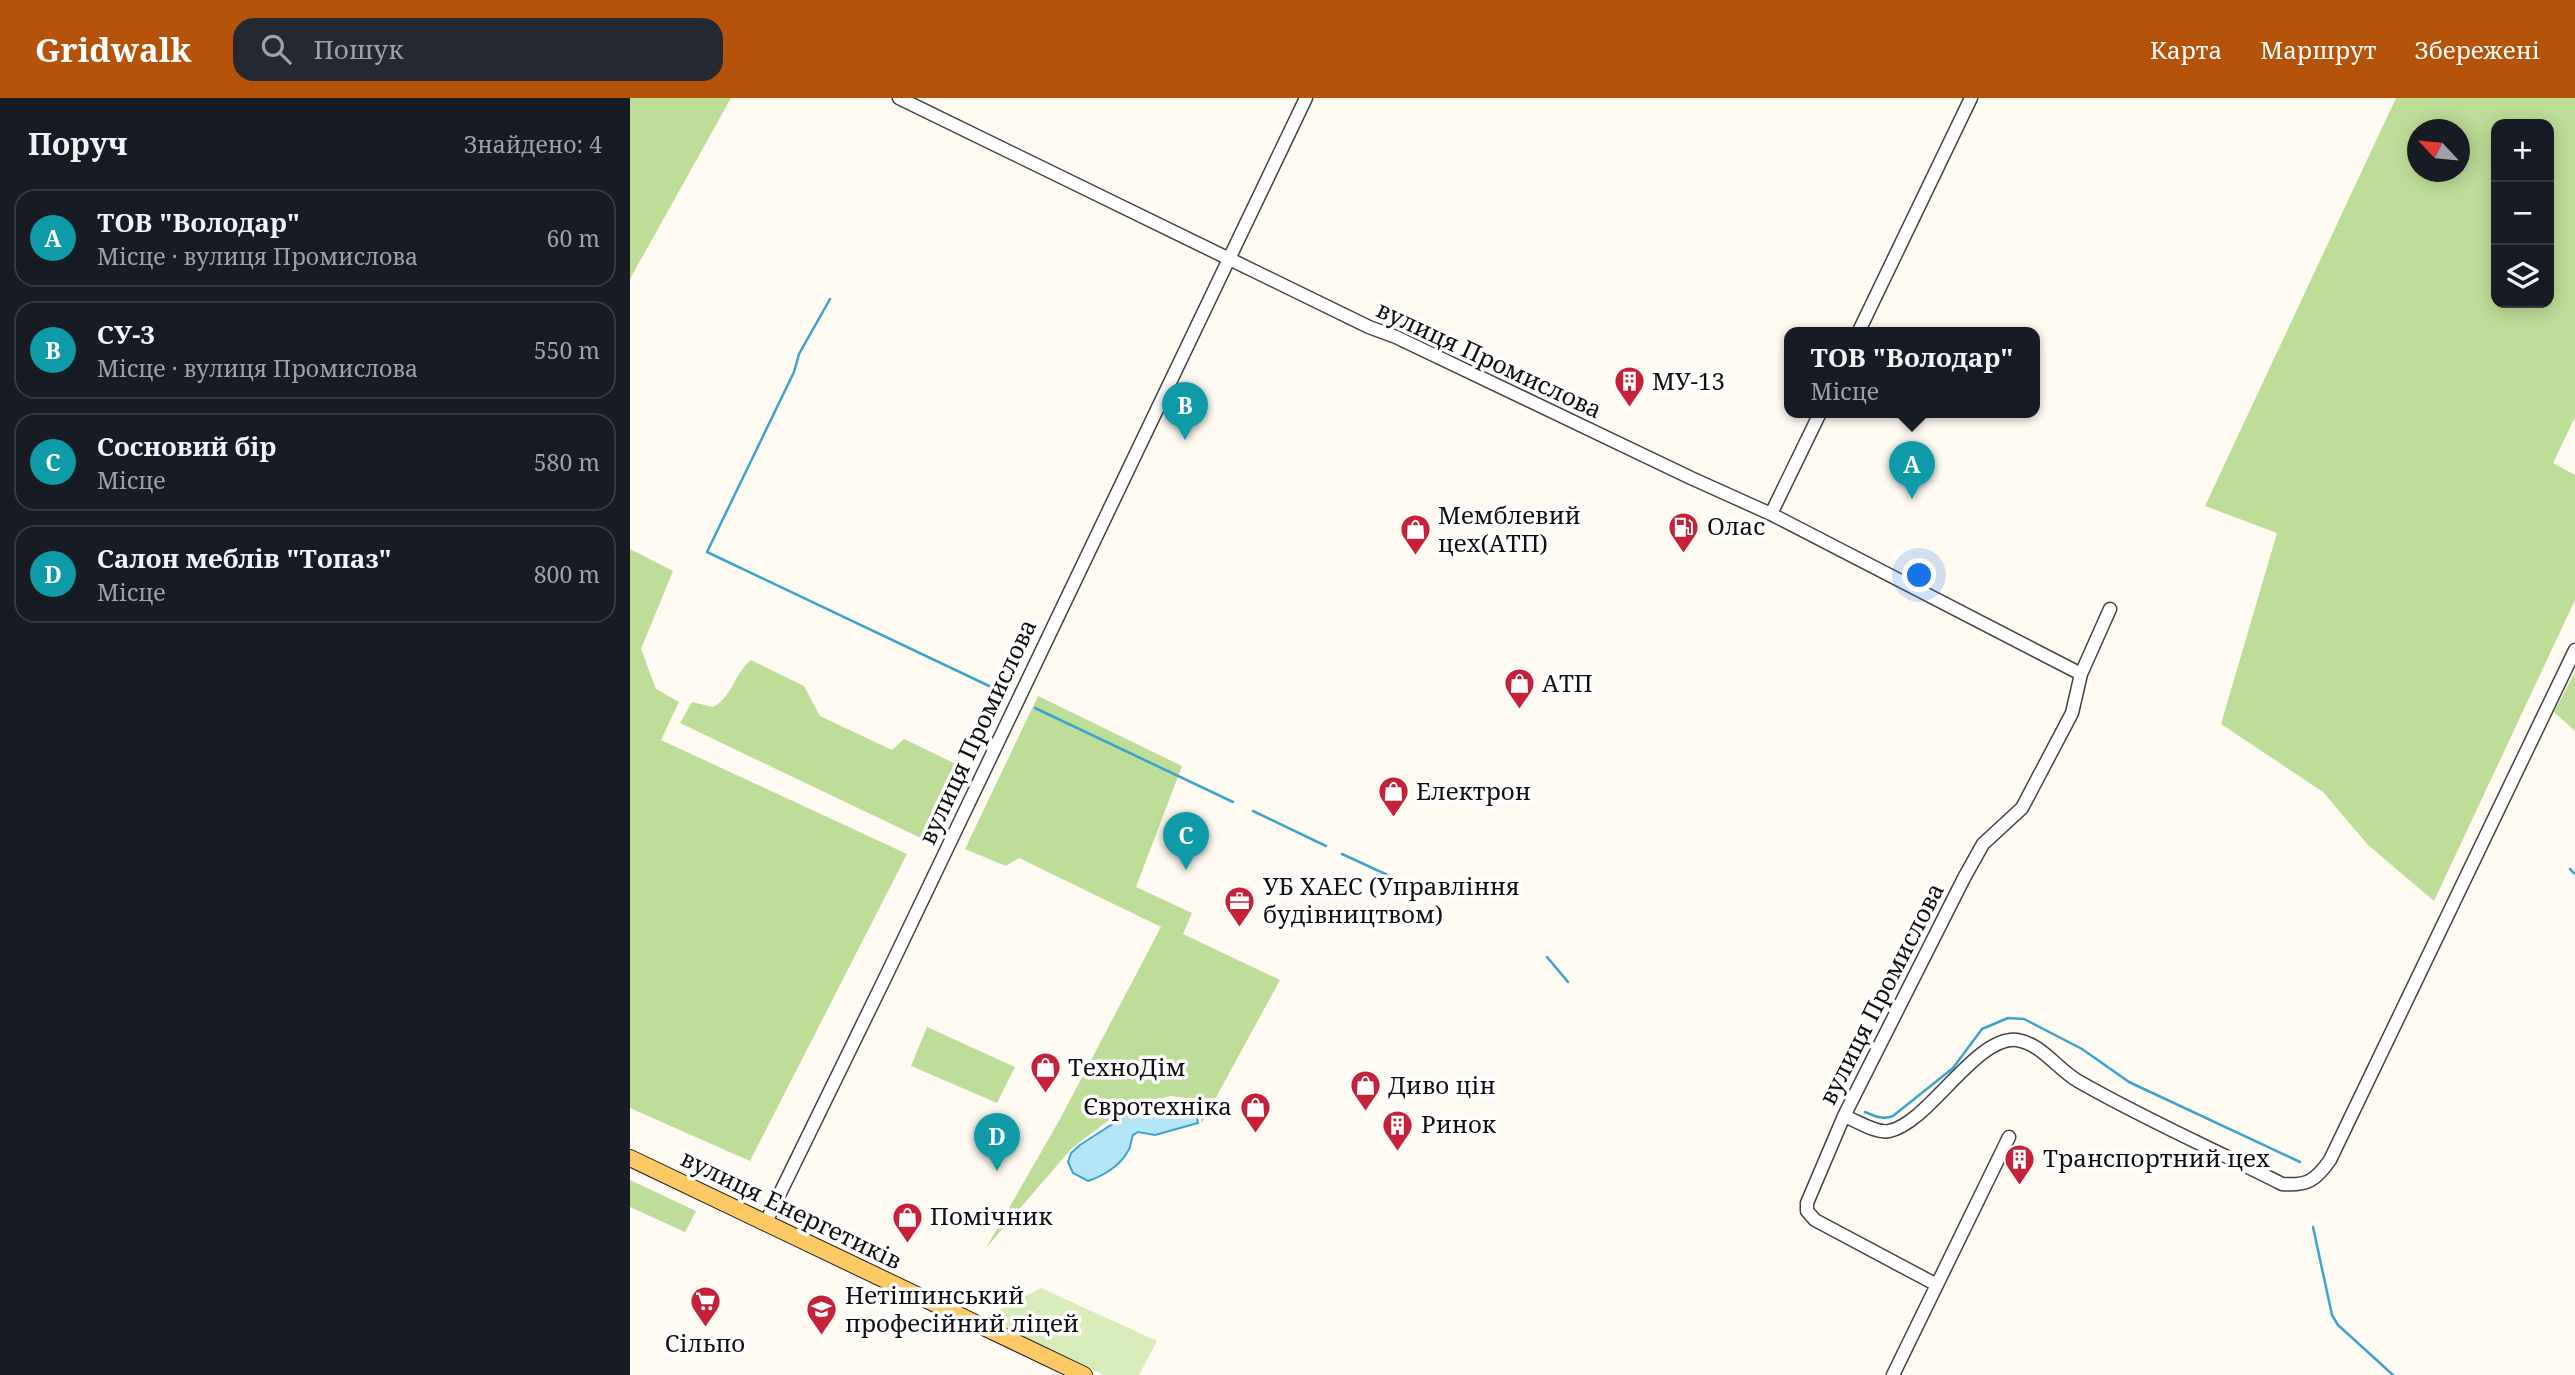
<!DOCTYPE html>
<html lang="uk">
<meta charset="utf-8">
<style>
body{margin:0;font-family:"Noto Serif",serif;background:#242831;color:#f1f3f6}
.controls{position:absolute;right:21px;top:21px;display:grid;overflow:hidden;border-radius:14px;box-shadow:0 4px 18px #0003}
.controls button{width:63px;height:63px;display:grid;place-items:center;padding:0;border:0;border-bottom:2px solid #363941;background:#171b24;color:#f1f3f6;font:35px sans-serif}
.compass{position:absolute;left:1777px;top:21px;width:63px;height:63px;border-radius:50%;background:#171b24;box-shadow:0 4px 18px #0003;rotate:296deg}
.you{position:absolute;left:1290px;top:478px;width:24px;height:24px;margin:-18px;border:5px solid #fff;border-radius:50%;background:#1a73e8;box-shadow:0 0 0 10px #1a73e833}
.badge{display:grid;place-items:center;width:46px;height:46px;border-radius:50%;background:#b45309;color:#fff;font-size:23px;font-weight:700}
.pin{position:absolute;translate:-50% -58px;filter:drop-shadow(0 2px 4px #0008)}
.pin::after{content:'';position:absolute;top:37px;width:24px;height:21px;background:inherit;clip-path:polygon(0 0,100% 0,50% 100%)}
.popup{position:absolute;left:1154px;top:229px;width:256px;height:91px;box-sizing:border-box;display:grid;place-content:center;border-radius:14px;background:#171b24;filter:drop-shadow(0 2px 5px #0005);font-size:23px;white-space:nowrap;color:#9ea1a6}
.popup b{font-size:26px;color:#f1f3f6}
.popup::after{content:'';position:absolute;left:50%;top:100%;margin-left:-14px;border:14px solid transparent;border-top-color:#171b24}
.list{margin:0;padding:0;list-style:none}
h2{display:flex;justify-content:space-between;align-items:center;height:91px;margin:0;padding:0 28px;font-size:30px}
h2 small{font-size:23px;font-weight:400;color:#9ea1a6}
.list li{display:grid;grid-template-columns:46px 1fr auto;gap:21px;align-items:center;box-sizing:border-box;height:98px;margin:0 14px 14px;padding:0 14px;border:2px solid #363941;border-radius:21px}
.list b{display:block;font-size:26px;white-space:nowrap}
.list p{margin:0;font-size:23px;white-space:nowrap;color:#9ea1a6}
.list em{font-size:23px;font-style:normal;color:#9ea1a6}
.icon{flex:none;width:38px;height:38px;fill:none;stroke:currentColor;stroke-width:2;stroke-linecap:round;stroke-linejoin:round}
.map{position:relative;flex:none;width:1945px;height:1277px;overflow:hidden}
header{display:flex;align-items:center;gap:42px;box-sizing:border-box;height:98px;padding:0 35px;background:#b45309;color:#fff}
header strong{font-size:33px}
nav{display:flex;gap:38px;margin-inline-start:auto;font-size:24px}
.search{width:490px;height:63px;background:#242831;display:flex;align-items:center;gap:18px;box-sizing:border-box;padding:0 24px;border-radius:21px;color:#9ea1a6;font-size:26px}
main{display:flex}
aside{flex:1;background:#171b24}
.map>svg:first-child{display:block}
</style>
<header>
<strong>Gridwalk</strong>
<div class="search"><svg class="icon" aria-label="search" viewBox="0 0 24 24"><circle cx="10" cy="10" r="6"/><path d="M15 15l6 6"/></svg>Пошук</div>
<nav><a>Карта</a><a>Маршрут</a><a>Збережені</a></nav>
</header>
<main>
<aside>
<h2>Поруч<small>Знайдено: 4</small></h2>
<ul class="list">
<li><span class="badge" style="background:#0f9aa8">A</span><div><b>ТОВ &quot;Володар&quot;</b><p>Місце · вулиця Промислова</p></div><em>60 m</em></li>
<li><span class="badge" style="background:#0f9aa8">B</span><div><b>СУ-3</b><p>Місце · вулиця Промислова</p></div><em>550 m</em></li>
<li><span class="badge" style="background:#0f9aa8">C</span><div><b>Сосновий бір</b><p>Місце</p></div><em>580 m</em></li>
<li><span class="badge" style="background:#0f9aa8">D</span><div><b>Салон меблів &quot;Топаз&quot;</b><p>Місце</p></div><em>800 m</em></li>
</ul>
</aside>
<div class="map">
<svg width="1945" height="1277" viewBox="0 0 1945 1277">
<rect width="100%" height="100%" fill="#fffbf2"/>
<path fill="#d8ecba" d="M411,1190L527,1243L509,1277H474L354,1220Z"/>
<path fill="#bedd98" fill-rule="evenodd" d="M0,0H101L0,181Z
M1766,0H1945V319L1923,365L1945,377V502L1804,803L1738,747L1693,694L1591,626L1647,435L1575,408ZM1866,26H1919V205H1866ZM1787,32H1829V74H1787Z
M0,451L43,473L11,551L26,591L49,604L31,642L277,756L120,1063L0,1010Z
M121,562L174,588L190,618L262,652L274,641L328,667L335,675L299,744L50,625L62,604L83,609C104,597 103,577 121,562Z
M1945,574V633L1924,614Z
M408,598L552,668L506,789L562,815L553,836L650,882L572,1025L564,1001L541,998L499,1007L442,1050L356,1150L430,1021L531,829L389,760L376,768L335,751Z
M297,929L385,969L367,1005L281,968Z
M0,1082L66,1113L55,1134L0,1109Z"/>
<path fill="#b5e6f8" stroke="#39a4d2" stroke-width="2" d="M532,1004L564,1007L568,1025L525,1037L508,1034L503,1037C501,1042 501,1049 498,1053C490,1068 473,1078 458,1083L443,1075L438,1064L441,1055L450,1047L512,1007Z"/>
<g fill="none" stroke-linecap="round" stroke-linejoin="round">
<path stroke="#39a4d2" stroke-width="2.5" d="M200,201L169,256L164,274L77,454L376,596
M405,610L603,704
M623,713L696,748
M712,756L764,780
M1940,771L1945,776
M917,859L938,884
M1235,1014C1244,1018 1253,1022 1263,1018L1323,970L1352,931L1378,920L1394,921L1452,951L1499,984L1670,1064
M1683,1129L1702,1217L1708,1227L1763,1277"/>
<defs>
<path id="minor" d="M269,0L739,229L766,239L1061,380L1141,416
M1228,235L1341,0
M1190,315L1141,416L1451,576
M1214,1018C1226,1022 1246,1036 1259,1033C1298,1026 1346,937 1387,942C1412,946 1427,971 1448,983C1514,1021 1585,1052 1652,1086C1678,1088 1686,1082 1700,1062L1945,552
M135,1126L257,876L676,0
M1307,1187L1185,1122L1177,1113V1105L1214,1018L1334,780L1353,746L1392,710L1442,615L1451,576L1480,511
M1263,1277L1379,1039"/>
<path id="major" d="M0,1060L454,1277"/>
</defs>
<use href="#minor" stroke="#434343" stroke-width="15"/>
<use href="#major" stroke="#212121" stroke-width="18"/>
<use href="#minor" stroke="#fff" stroke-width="12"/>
<use href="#major" stroke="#fdc965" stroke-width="16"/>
</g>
<defs>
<symbol id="building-pin" viewBox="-11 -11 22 30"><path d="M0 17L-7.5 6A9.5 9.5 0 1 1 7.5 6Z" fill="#c62139" stroke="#fff"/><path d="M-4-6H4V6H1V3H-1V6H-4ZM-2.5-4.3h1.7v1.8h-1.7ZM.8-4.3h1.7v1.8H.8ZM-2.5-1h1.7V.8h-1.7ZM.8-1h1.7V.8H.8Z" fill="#fff"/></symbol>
<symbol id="fuel-pin" viewBox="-11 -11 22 30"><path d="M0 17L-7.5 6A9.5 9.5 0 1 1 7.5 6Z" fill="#c62139" stroke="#fff"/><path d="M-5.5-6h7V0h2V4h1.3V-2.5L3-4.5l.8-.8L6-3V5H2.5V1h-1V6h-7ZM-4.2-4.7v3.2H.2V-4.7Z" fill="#fff"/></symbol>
<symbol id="shop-pin" viewBox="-11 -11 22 30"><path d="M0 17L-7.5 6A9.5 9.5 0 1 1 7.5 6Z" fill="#c62139" stroke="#fff"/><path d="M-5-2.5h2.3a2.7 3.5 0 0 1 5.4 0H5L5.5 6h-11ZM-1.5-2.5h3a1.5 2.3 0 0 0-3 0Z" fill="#fff"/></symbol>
<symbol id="office-pin" viewBox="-11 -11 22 30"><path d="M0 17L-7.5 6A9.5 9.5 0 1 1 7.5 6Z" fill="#c62139" stroke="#fff"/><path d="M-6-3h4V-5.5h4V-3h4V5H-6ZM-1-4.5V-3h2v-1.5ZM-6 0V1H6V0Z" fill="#fff"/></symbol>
<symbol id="supermarket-pin" viewBox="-11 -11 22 30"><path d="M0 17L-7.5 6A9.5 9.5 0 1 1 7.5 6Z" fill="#c62139" stroke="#fff"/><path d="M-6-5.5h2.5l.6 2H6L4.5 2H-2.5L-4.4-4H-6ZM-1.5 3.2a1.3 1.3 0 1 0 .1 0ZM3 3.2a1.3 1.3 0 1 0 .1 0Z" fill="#fff"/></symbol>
<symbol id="university-pin" viewBox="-11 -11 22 30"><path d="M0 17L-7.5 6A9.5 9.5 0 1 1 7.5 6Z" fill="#c62139" stroke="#fff"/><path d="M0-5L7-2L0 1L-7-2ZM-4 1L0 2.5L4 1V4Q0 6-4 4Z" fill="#fff"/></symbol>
</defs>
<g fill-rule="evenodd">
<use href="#building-pin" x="982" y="266" width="35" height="47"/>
<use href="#fuel-pin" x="1036" y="412" width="35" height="47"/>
<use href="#shop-pin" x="768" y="414" width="35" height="47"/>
<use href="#shop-pin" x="872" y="568" width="35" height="47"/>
<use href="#shop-pin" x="746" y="676" width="35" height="47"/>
<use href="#office-pin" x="592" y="786" width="35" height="47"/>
<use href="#shop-pin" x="398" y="952" width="35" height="47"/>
<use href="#shop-pin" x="718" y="970" width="35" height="47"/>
<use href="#shop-pin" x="608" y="992" width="35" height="47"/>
<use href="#building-pin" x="750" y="1010" width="35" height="47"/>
<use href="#building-pin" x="1372" y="1044" width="35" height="47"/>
<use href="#shop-pin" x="260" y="1102" width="35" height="47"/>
<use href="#supermarket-pin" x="58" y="1186" width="35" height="47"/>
<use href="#university-pin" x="174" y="1194" width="35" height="47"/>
</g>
<g text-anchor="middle" stroke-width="7" stroke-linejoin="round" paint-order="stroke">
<g font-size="24" fill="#101010" stroke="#fff">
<text transform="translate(859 262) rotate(25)" y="8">вулиця Промислова</text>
<text transform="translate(348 634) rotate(-65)" y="8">вулиця Промислова</text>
<text transform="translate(1252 896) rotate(-63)" y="8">вулиця Промислова</text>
<text transform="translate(161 1112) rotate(26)" y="8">вулиця Енергетиків</text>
</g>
<g font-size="24" fill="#101010" stroke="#fff" text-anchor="start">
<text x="1022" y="292">МУ-13</text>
<text x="808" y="426">Мемблевий<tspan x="808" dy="28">цех(АТП)</tspan></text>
<text x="1077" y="437">Олас</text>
<text x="912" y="594">АТП</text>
<text x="786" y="702">Електрон</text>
<text x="633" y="797">УБ ХАЕС (Управління<tspan x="633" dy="28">будівництвом)</tspan></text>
<text x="438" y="978">ТехноДім</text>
<text x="758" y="996">Диво цін</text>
<text x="602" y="1017" text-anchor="end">Євротехніка</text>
<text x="791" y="1035">Ринок</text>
<text x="1413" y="1069">Транспортний цех</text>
<text x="300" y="1127">Помічник</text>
<text x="215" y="1206">Нетішинський<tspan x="215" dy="28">професійний ліцей</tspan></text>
<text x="75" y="1254" text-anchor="middle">Сільпо</text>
</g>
</g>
</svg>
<div class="controls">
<button>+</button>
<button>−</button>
<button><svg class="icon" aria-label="layers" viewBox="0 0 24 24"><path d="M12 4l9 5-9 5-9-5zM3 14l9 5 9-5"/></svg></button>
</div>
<svg class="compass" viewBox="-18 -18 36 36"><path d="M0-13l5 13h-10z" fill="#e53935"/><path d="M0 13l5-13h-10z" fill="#9ea1a6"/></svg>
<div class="you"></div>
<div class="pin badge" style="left:1282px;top:401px;background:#0f9aa8">A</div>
<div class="popup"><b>ТОВ &quot;Володар&quot;</b>Місце</div>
<div class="pin badge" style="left:555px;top:342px;background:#0f9aa8">B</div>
<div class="pin badge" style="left:556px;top:772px;background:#0f9aa8">C</div>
<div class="pin badge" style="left:367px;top:1073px;background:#0f9aa8">D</div>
</div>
</main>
